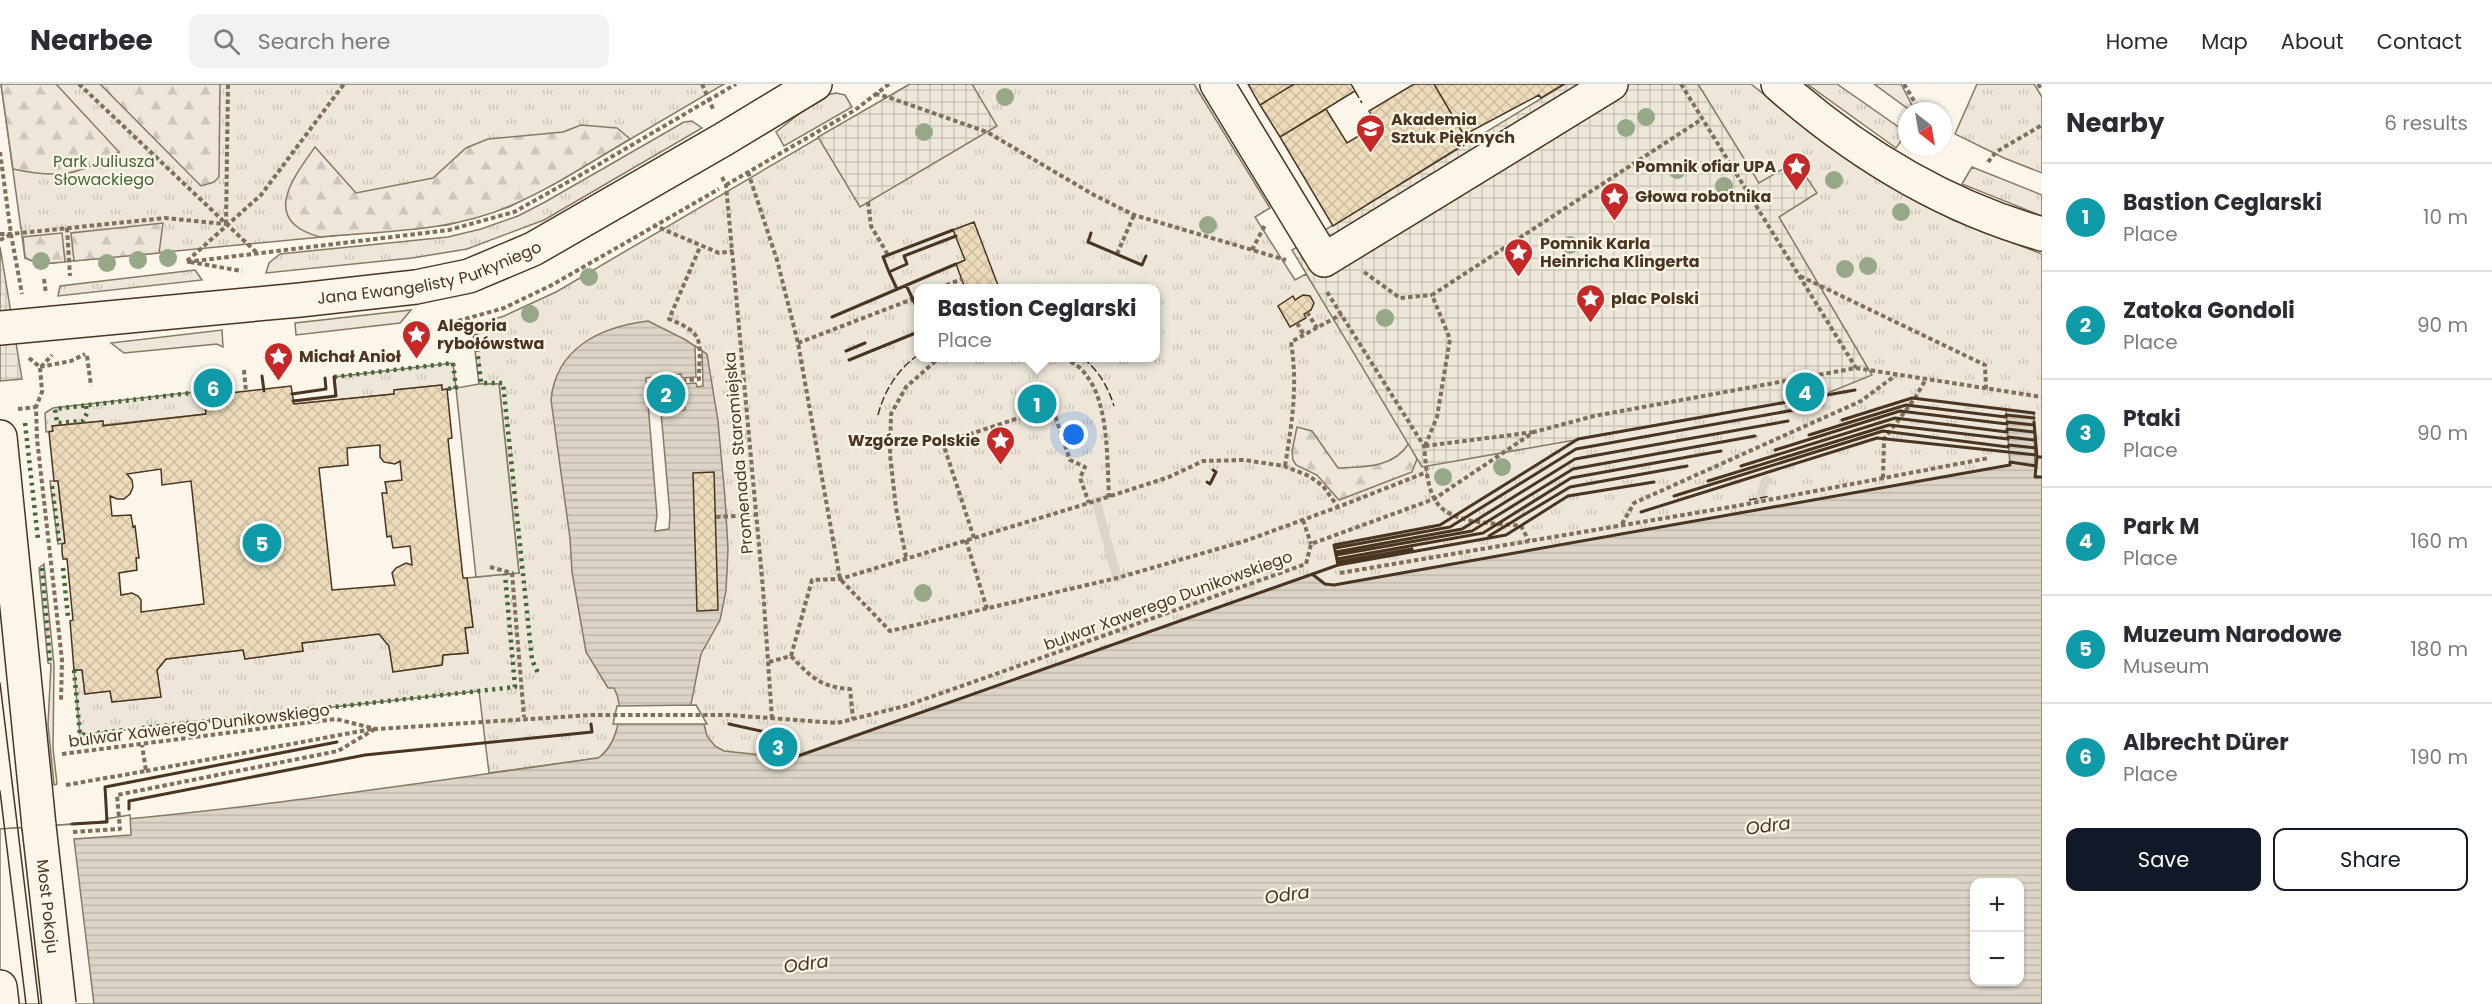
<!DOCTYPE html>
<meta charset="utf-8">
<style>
body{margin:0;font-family:Poppins,sans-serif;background:#f2f2f3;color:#2b2b33}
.controls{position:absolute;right:18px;bottom:18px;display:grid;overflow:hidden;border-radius:12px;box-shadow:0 2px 4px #0004}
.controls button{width:54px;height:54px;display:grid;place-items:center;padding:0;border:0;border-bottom:2px solid #e1e1e2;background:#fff;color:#2b2b33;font:30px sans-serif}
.compass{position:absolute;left:1898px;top:18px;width:54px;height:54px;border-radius:50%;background:#fff;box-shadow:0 2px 4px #0004;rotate:149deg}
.you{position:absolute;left:1074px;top:351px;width:21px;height:21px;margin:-15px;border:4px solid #fff;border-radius:50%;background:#1a73e8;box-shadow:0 0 0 9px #1a73e833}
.badge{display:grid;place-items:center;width:39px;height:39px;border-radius:50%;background:#111827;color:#fff;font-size:20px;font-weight:700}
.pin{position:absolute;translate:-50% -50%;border:3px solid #fff;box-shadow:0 2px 6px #0006}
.popup{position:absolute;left:914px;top:200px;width:246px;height:78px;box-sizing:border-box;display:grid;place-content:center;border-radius:12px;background:#fff;filter:drop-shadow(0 2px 4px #0005);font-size:20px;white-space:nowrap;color:#7c7c81}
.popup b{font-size:22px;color:#2b2b33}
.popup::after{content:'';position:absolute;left:50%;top:100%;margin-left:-12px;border:12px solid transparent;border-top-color:#fff}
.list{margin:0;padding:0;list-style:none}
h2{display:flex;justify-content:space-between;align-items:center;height:78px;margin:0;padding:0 24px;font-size:26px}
h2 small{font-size:20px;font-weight:400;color:#7c7c81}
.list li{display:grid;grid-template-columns:39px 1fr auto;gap:18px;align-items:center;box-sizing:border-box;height:108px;padding:0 24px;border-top:2px solid #e1e1e2}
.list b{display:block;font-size:22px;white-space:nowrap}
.list p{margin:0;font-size:20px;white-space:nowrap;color:#7c7c81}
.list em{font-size:20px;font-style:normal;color:#7c7c81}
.actions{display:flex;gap:12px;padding:18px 24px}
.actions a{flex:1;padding:14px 0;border:2px solid #111827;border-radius:12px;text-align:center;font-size:21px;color:#111827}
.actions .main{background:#111827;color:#fff}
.icon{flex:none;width:33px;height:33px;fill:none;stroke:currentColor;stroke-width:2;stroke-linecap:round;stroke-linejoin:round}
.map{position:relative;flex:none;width:2042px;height:920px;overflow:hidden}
header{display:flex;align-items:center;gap:36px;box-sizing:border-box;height:84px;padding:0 30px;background:#fff;border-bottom:2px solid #e1e1e2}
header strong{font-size:28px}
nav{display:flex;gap:33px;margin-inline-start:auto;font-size:21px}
.search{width:420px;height:54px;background:#f2f2f3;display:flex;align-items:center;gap:15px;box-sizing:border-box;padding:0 21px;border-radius:12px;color:#7c7c81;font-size:22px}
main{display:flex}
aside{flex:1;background:#fff}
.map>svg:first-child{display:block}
</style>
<header>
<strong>Nearbee</strong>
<div class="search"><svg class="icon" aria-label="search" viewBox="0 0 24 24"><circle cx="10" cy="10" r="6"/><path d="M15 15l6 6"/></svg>Search here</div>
<nav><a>Home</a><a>Map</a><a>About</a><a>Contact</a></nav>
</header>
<main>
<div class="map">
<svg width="2042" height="920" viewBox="0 0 2042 920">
<defs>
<pattern id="grass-tufts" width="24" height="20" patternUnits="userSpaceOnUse" patternTransform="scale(1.5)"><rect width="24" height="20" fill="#ede6d9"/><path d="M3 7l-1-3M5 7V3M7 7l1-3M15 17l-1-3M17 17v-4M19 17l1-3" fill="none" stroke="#cdc6ba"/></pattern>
<pattern id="forest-firs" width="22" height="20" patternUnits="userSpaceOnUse" patternTransform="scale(1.5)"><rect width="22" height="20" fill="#ede6d9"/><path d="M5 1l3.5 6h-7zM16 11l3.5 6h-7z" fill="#cdc6ba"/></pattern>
<pattern id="plaza-grid" width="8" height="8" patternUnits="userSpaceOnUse" patternTransform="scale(1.5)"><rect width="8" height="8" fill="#ede7d9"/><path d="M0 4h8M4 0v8" fill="none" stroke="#cdc7ba"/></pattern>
<pattern id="water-rules" width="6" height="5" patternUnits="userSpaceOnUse" patternTransform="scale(1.5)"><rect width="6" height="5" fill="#dcd4c6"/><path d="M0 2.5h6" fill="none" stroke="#beb7aa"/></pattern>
<pattern id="building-cross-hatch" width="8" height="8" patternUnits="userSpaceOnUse" patternTransform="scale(1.5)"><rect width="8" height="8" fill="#ecdcbc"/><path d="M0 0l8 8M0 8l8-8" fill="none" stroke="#ccbda1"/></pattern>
</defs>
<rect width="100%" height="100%" fill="#fbf6e9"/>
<path fill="url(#grass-tufts)" stroke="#887966" stroke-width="1.5" fill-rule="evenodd" d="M1,0H724L554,100L509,123L448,141L40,180L25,174Z
M910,0H1194L1270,124L1255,133L1295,196L1306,190L1314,202L1635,0H1751L1831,64L1880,96L1953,136L2042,170V393H2035L2010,378V381L1334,501L1325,500L1312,490L770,682L598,674L489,689L479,607L80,651L74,586H82L85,610L110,607L112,618L160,613L157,586L166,575L243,566L245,575L303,567L302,559L379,550L389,562L393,588L442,581L443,571L468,569L465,544L473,543L467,494L519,489L499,300H479L472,242L504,232L556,208ZM918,204H1156V274H918Z
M1807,0H1837L1907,49L1896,64Z
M1874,0H1901L1915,27H1911Z
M1977,0H2034L2042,13V89L2004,74L1955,50Z
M836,9L845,11L852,23L784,62L776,48L822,12Z
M692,37L702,44L544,136L467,165L412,174L266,189L269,179L280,170L448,153L481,145L518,132L545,118L684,38Z
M1972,83L2042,111V132L1962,100Z
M195,186L202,196L58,212L60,202Z
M453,279L456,304L442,306L441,301L394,306V310L294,320L293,317L335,312L334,293Z
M203,307L206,330L103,341L102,337L53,342V347L46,348L45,329L53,324Z
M50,397H58L65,459L58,460Z
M44,480L54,581L53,664L57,700L54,701L48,641L51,580L48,579L39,484Z"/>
<path fill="url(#forest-firs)" stroke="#887966" stroke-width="1.5" d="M1,0H56L119,68C79,91 58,95 13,85Z
M100,0H220L219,93L214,98L201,102Z
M581,41L617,44L630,55C591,78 552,104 510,122C451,148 383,147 320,153C260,137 292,95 315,63L356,109L433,94L466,64L488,55L563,48Z
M163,139L159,169L74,177L71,149Z
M62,149L65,178L40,180L25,174L23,153Z
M1297,343L1312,347L1338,384C1364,383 1394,384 1409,359L1417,375L1412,388L1339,416L1317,391L1296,381L1293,376L1292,367Z"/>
<path fill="#ede7d9" stroke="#887966" stroke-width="1.5" d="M411,226L400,239L296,251L295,239Z
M222,246L223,263L217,260L124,269L111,259Z
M479,300H499L519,489L476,493L456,304Z"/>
<path fill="url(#plaza-grid)" stroke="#887966" stroke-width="1.5" d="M910,0H972L997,42L860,123L818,53Z
M1565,0H1698L1759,99L1788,82L1805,91L1817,109L1779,133L1872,291L1818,313L1422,383L1292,166Z
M0,163L22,295L0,297Z"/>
<path fill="url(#water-rules)" stroke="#887966" stroke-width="1.5" fill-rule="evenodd" d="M648,237L684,255L707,270L718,337L725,414L728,465L726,507L720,536L701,570L691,620L704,640L707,652L715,662L724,667L770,672V681L1312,490L1325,500L1334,501L2010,381L2006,326L2034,329L2035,392L2042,393V920H0V745C201,733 399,702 598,674C618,660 625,624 614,604H608L586,568L572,488L570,454L551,316C556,264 600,243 648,237ZM1974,798H2020V898H1974Z"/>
<path fill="#fbf6e9" stroke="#887966" stroke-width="1.5" d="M695,262L702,267L703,302L697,303L696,299L683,300L685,326L661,328L670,431L669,445L655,447L657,431L646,294L681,290L682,294L696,293Z
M696,621L707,640H613L617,622Z
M130,731L131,751L74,755L94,920H0V745L106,738V735Z"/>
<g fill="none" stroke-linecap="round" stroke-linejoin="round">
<path stroke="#dcd4c6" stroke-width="9" d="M1760,414L1766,396
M1096,417L1117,494"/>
</g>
<path fill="url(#building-cross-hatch)" stroke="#4a3520" stroke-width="1.5" fill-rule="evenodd" d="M1248,0H1294L1260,21Z
M1294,0H1351L1355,7L1280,53L1260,21Z
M1414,0H1434L1468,58L1333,142L1280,53L1326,25L1347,59L1377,41L1369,27Z
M1434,0H1564L1541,14L1539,11L1464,51Z
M974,138L996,196L999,204H965L956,180L965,176L953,146Z
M1303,211L1310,212L1314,219L1311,226L1304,230L1306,234L1290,243L1278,222L1293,212L1295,216Z
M676,298L678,320L655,322L653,300Z
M442,301V306L447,305L452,354L448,355L463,494H467L473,543L465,544L468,569L443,571L442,581L393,588L389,562L379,550L302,559L303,567L245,575L243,566L166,575L157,586L161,613L112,618L110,607L85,610L82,586H74L70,537L73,536L67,475H63L62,468V460L65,459L58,397H54L49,348L53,347L52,342L103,337V342L206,330L204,312L291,302L294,320L394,310V306ZM380,361V373L384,378L395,380L400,377L402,396L385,398L387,409H382L387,453L391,452L393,464L410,462L412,481L406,479L396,484L392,489L395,501L332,506L319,384L348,381L347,364ZM161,385L162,401L191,397L204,520L141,528V516L138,512L132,509L121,511L119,489L137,486L136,474H139L135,442L133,443L131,431L112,432L110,412L117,415H124L130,410L133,403L132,396L127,390Z
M714,388L718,526L697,527L693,389Z"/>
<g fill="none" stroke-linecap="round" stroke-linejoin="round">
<defs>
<g id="minor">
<path d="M1217,0L1324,176L1611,0"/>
<path d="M1778,0C1855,68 1943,122 2042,150"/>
<path id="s1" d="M0,244L300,216L416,203L469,192L533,165L724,55L815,0"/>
</g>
<path id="major" d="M0,353L39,742
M0,903L2,920"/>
</defs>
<use href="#minor" stroke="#4a3520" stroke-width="36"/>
<use href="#major" stroke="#4a3520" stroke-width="36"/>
<path stroke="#7f6f5c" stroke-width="4" stroke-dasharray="4.5 3" stroke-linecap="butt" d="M79,0L256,168
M702,0L713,25
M1681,0L1856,284
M1904,0L1920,27
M2038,0L2042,6
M875,10L888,13L987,48L1094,111L1134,131L1286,176
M0,68L11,150L22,210
M1988,78L1996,68L2042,41
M748,88L777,176L798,259L840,495L890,547L1117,494L1245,457L1338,423
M722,93L726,101L763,505L772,635
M726,101L855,26L889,0
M868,118L871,142L888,171
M226,140L228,0
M653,141L719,169L733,167
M67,144L70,192
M0,150H11L165,134L225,140
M0,156L10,151
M1252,166L1265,141
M1117,170L1134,131
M187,177L261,111L344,0
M187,178L449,146L514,128L584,89L736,0
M190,178L242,187
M1364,188L1400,214L1432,211
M1800,192L1985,281L1986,305
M44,195L46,210
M939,204L962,195
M1327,208L1424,362C1426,378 1426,399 1434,414C1448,442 1494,438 1521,442L1529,457
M1307,228L1317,244
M458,237L504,224L552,201L719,105
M1297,239L1304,251
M798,259L918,213
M87,272L91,302
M29,274L40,283L42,308L36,323L37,355L62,576L61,618
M1064,274C1072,278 1081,283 1086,291C1109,319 1107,377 1109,413
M40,283L71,277L85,270
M41,283L52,271
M244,286L246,308
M682,297L699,295C699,258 707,250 669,235L700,163
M18,325L36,323
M1425,362L1437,333L1450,255L1432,211L1702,35
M1425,362L1534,348
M1285,382C1292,338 1298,303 1291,258L1342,230
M1883,394L1884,355L1915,314L1926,295
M716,433L755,431
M1303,436L1311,460
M1622,440L1634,419L1861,317L1896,291
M974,454L943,359L1052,323L1070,376L1085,383L1080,394L1089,419
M966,456L987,525
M906,473L896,424L890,371L891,330L906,303L939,274
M490,483L512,489L524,633
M1340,489L1731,423L1989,374
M791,572L812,496L840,495L1089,419L1169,393L1203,377L1244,376L1284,382L1309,392L1323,402L1338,423L1427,388
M791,572C811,593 820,603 850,605L853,635
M769,578L791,572
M62,670L336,635L376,645L591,631H729L837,639L905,622L1306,480L1311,460L1434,415L1534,348L1594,332L1856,284L2042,313
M146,687L372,645
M66,701L146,687L142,661
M73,748L120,745L117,711L338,667L375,645"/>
<use href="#minor" stroke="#fbf6e9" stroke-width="33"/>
<use href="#major" stroke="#fbf6e9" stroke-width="33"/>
<path stroke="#4a3520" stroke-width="1.5" d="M0,599L39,920
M0,707L26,920"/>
<defs>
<g id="major-bridge">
<path id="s2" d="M39,742L59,920"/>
</g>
</defs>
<use href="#major-bridge" stroke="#4a3520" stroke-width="36" stroke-linecap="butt"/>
<use href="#major-bridge" stroke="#fbf6e9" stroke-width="33"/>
<path stroke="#436837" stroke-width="4.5" stroke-dasharray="3 4.5" stroke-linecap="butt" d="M479,245L475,247L481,299H503L532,576L539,591
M334,293L453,279L456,304L447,305
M86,322L87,329L83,337L57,339L55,325L199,308L200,321
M25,339L38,455
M52,402L59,457
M42,484L50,578
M63,484L68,533
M74,586L80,651L515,603L505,490"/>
<path stroke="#4a3520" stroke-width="1.5" stroke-dasharray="8 3" stroke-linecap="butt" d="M1355,7L1362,19
M1083,274C1099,287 1108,303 1114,322
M878,331C884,307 898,285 918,271
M1756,392L1781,384
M1749,416L1771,412"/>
<path stroke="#4a3520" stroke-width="3" d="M953,146L883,173L889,188L907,180L904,172L956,152
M1091,149L1088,158L1142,181L1146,172
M889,188L897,205
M906,201L918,226
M832,233L956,180
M846,267L865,259
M849,276L918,248
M262,292L264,307
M227,295L229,311
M292,310L326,305L325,294
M293,317L336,312L334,293
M1842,336L1912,314L2034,329
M2034,338L2037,373H2042
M1809,351L1906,321L2006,333V331L2034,334
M1775,366L1900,327L2007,340V338L2034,341
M2037,373L2035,393H2042
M1741,382L1895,334L2007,348V345L2035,348
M1708,397L1889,341L2008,355V353L2035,356
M1207,398L1210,400L1216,388L1213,386
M1674,412L1883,347L2008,363L2009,361L2036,364
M1641,428L1877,354L2036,371
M1489,452L1570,403L1687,382
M1335,464L1450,443L1576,365L1822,321
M1336,468L1462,445L1575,375L1788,337
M1336,471L1472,447L1573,385L1755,352
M1337,475L1483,449L1571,394L1721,367
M1338,478L1412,465
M1338,481L1334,461L1440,441L1578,355L1855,306
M1312,490L1325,500L1334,501L2010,381V378L2036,382
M729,640L770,649V682L1338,481L1506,451L1568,412L1654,398
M129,725V717L365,671L592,648L591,640
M72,740L107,738L105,703L337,658"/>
</g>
<g fill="#96a887">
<circle cx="1005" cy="13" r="9"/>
<circle cx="1646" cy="33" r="9"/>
<circle cx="1626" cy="44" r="9"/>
<circle cx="924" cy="48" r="9"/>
<circle cx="1677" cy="86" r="9"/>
<circle cx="1834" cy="96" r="9"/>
<circle cx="1724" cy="102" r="9"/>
<circle cx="1901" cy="128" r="9"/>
<circle cx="1208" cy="141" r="9"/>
<circle cx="1570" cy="161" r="9"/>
<circle cx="168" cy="174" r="9"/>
<circle cx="138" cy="176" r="9"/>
<circle cx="41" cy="177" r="9"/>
<circle cx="107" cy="179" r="9"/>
<circle cx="1868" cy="182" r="9"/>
<circle cx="1845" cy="185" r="9"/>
<circle cx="589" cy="193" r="9"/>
<circle cx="530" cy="230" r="9"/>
<circle cx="1385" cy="234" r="9"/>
<circle cx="1502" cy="383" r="9"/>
<circle cx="1443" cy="393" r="9"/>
<circle cx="923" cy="509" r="9"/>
</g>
<defs>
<symbol id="university-pin" viewBox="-11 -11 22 30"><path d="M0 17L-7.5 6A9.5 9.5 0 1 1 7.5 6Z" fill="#c62828" stroke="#fbf6e9"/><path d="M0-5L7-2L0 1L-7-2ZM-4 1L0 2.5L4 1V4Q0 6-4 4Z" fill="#fff"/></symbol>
<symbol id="sight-pin" viewBox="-11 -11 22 30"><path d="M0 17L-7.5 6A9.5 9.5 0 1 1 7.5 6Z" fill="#c62828" stroke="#fbf6e9"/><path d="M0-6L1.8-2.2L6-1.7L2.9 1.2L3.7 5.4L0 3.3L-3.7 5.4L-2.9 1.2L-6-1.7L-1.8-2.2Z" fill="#fff"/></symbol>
</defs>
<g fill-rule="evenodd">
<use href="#university-pin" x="1354" y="28" width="33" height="45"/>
<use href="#sight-pin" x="1780" y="66" width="33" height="45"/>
<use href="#sight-pin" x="1598" y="96" width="33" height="45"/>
<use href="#sight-pin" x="1502" y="152" width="33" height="45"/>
<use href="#sight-pin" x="1574" y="198" width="33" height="45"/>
<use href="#sight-pin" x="400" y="234" width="33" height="45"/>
<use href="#sight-pin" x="262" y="256" width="33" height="45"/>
<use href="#sight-pin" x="984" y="340" width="33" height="45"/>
</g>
<g text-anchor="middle" stroke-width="4.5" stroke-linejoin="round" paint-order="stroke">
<g font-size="16" font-weight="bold" fill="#4a3520" stroke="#fbf6e9" text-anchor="start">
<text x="1391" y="41">Akademia<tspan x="1391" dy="18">Sztuk Pięknych</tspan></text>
<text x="1776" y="88" text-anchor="end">Pomnik ofiar UPA</text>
<text x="1635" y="118">Głowa robotnika</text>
<text x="1540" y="165">Pomnik Karla<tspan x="1540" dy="18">Heinricha Klingerta</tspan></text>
<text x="1611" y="220">plac Polski</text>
<text x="437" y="247">Alegoria<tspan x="437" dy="18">rybołówstwa</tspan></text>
<text x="299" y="278">Michał Anioł</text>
<text x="980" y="362" text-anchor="end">Wzgórze Polskie</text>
</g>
<g font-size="16" fill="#436837" stroke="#fbf6e9">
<text x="104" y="83">Park Juliusza<tspan x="104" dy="18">Słowackiego</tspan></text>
</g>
<g font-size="16" fill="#4a3520" stroke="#fbf6e9">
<text dy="6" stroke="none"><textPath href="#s1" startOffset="434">Jana Ewangelisty Purkyniego</textPath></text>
<text transform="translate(738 369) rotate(-95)" y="6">Promenada Staromiejska</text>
<text transform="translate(1168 516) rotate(-20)" y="6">bulwar Xawerego Dunikowskiego</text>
<text transform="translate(199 641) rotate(-7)" y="6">bulwar Xawerego Dunikowskiego</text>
<text dy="6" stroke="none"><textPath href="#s2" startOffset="81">Most Pokoju</textPath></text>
</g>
<g font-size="18" font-style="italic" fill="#4a3520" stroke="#fbf6e9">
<text transform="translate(1768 742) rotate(-8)" y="6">Odra</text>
<text transform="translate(1287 811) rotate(-8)" y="6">Odra</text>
<text transform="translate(806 880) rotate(-8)" y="6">Odra</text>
</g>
</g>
</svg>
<div class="controls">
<button>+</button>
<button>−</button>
</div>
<svg class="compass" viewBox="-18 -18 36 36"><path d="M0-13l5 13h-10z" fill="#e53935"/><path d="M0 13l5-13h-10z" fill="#7c7c81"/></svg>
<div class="you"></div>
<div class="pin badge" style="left:1037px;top:320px;background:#0f9aa8">1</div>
<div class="popup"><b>Bastion Ceglarski</b>Place</div>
<div class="pin badge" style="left:666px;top:310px;background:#0f9aa8">2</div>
<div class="pin badge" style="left:778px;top:663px;background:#0f9aa8">3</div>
<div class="pin badge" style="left:1805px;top:308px;background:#0f9aa8">4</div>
<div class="pin badge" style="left:262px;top:459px;background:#0f9aa8">5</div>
<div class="pin badge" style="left:213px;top:304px;background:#0f9aa8">6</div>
</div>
<aside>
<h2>Nearby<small>6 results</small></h2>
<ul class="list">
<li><span class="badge" style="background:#0f9aa8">1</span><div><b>Bastion Ceglarski</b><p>Place</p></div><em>10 m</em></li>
<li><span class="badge" style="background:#0f9aa8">2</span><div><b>Zatoka Gondoli</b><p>Place</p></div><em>90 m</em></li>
<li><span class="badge" style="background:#0f9aa8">3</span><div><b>Ptaki</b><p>Place</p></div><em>90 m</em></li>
<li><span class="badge" style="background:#0f9aa8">4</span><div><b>Park M</b><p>Place</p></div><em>160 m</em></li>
<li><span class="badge" style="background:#0f9aa8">5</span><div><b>Muzeum Narodowe</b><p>Museum</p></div><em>180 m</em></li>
<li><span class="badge" style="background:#0f9aa8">6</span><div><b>Albrecht Dürer</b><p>Place</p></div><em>190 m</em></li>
</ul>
<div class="actions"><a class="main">Save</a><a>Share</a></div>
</aside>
</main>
